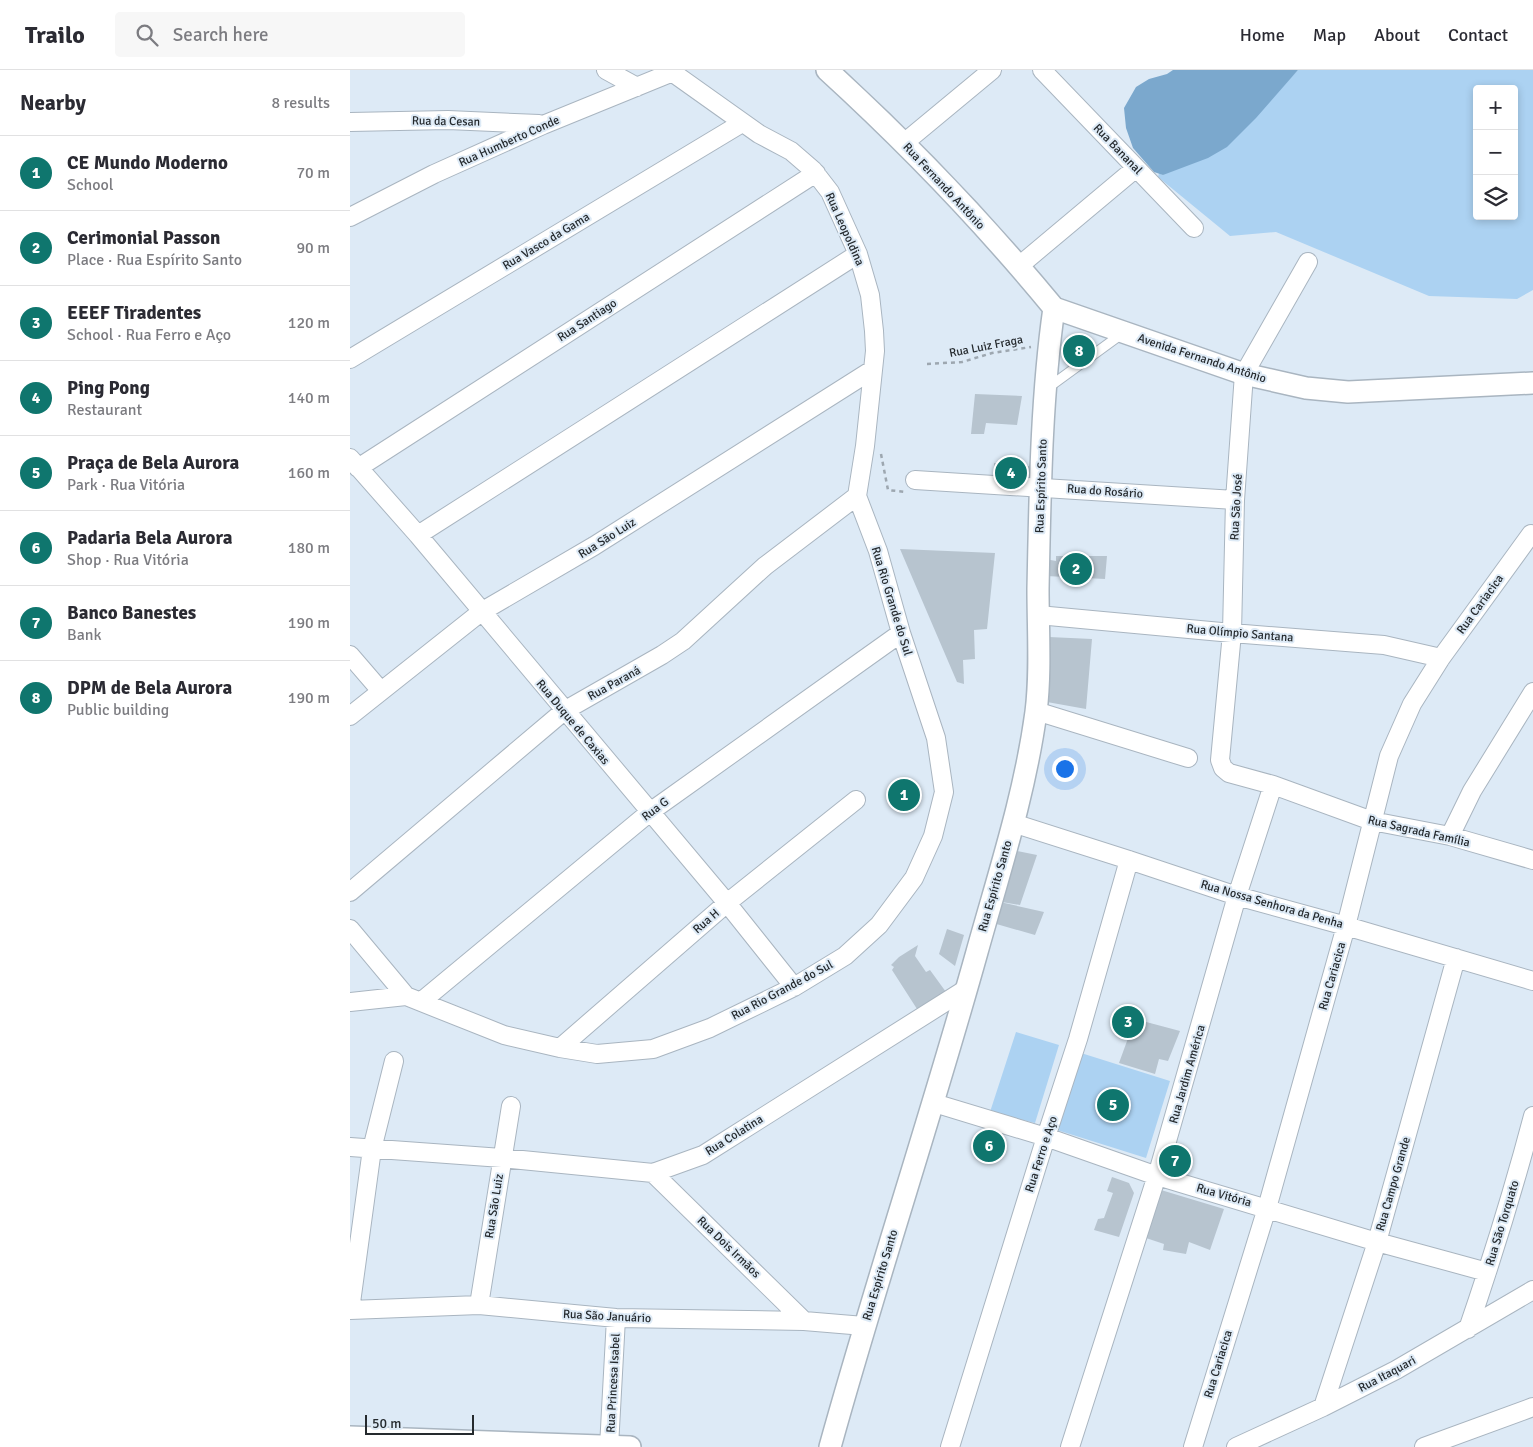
<!DOCTYPE html>
<meta charset="utf-8">
<style>
body{margin:0;font-family:Signika,sans-serif;background:#f7f7f7;color:#2b2b33}
.controls{position:absolute;right:15px;top:15px;display:grid;overflow:hidden;border-radius:5px;box-shadow:0 2px 8px #0003}
.controls button{width:45px;height:45px;display:grid;place-items:center;padding:0;border:0;border-bottom:1px solid #e1e1e2;background:#fff;color:#2b2b33;font:25px sans-serif}
.scale{position:absolute;left:15px;bottom:12px;width:109px;box-sizing:border-box;padding-left:5px;border:2px solid #252a2e;border-top:0;font-size:14px;line-height:18px;white-space:nowrap;color:#252a2e;-webkit-text-stroke:4px #ddeaf6;paint-order:stroke}
.you{position:absolute;left:714px;top:698px;width:18px;height:18px;margin:-12px;border:4px solid #fff;border-radius:50%;background:#1a73e8;box-shadow:0 0 0 8px #1a73e833}
.badge{display:grid;place-items:center;width:32px;height:32px;border-radius:50%;background:#0f766e;color:#fff;font-size:16px;font-weight:700}
.pin{position:absolute;translate:-50% -50%;border:2px solid #fff;box-shadow:0 1px 5px #0006}
.list{margin:0;padding:0;list-style:none}
h2{display:flex;justify-content:space-between;align-items:center;height:65px;margin:0;padding:0 20px;font-size:21px}
h2 small{font-size:16px;font-weight:400;color:#7c7c81}
.list li{display:grid;grid-template-columns:32px 1fr auto;gap:15px;align-items:center;box-sizing:border-box;height:75px;padding:0 20px;border-top:1px solid #e1e1e2}
.list b{display:block;font-size:19px;white-space:nowrap}
.list p{margin:0;font-size:16px;white-space:nowrap;color:#7c7c81}
.list em{font-size:16px;font-style:normal;color:#7c7c81}
.icon{flex:none;width:28px;height:28px;fill:none;stroke:currentColor;stroke-width:2;stroke-linecap:round;stroke-linejoin:round}
.map{position:relative;flex:none;width:1183px;height:1377px;overflow:hidden}
header{display:flex;align-items:center;gap:30px;box-sizing:border-box;height:70px;padding:0 25px;background:#fff;border-bottom:1px solid #e1e1e2}
header strong{font-size:24px}
nav{display:flex;gap:28px;margin-inline-start:auto;font-size:18px}
.search{width:350px;height:45px;background:#f7f7f7;display:flex;align-items:center;gap:12px;box-sizing:border-box;padding:0 18px;border-radius:5px;color:#7c7c81;font-size:19px}
main{display:flex}
aside{flex:1;background:#fff}
.map>svg:first-child{display:block}
</style>
<header>
<strong>Trailo</strong>
<div class="search"><svg class="icon" aria-label="search" viewBox="0 0 24 24"><circle cx="10" cy="10" r="6"/><path d="M15 15l6 6"/></svg>Search here</div>
<nav><a>Home</a><a>Map</a><a>About</a><a>Contact</a></nav>
</header>
<main>
<aside>
<h2>Nearby<small>8 results</small></h2>
<ul class="list">
<li><span class="badge">1</span><div><b>CE Mundo Moderno</b><p>School</p></div><em>70 m</em></li>
<li><span class="badge">2</span><div><b>Cerimonial Passon</b><p>Place · Rua Espírito Santo</p></div><em>90 m</em></li>
<li><span class="badge">3</span><div><b>EEEF Tiradentes</b><p>School · Rua Ferro e Aço</p></div><em>120 m</em></li>
<li><span class="badge">4</span><div><b>Ping Pong</b><p>Restaurant</p></div><em>140 m</em></li>
<li><span class="badge">5</span><div><b>Praça de Bela Aurora</b><p>Park · Rua Vitória</p></div><em>160 m</em></li>
<li><span class="badge">6</span><div><b>Padaria Bela Aurora</b><p>Shop · Rua Vitória</p></div><em>180 m</em></li>
<li><span class="badge">7</span><div><b>Banco Banestes</b><p>Bank</p></div><em>190 m</em></li>
<li><span class="badge">8</span><div><b>DPM de Bela Aurora</b><p>Public building</p></div><em>190 m</em></li>
</ul>
</aside>
<div class="map">
<svg width="1183" height="1377" viewBox="0 0 1183 1377">
<rect width="100%" height="100%" fill="#ddeaf6"/>
<path fill="#acd2f2" fill-rule="evenodd" d="M948,0H1183V220L1167,229L1079,226L926,162L880,166L808,107L809,103L813,105L929,20ZM1127,19H1164V146H1127Z
M666,962L709,975L685,1053L640,1042Z
M731,983L820,1011L796,1088L707,1060Z"/>
<path fill="#7ba8cd" d="M823,0H948L906,48L877,77L858,88L813,105L804,102L783,78L776,58L774,38L786,17L799,9L817,4Z"/>
<path fill="#b7c4cf" d="M731,273L738,282L726,290L719,281Z
M625,324L672,326L667,355L636,353L634,364H621Z
M644,393L679,396L678,413L644,411Z
M550,479L645,483L637,559L624,560L625,589L613,590L614,614L607,612Z
M706,486H757L755,509L696,506L695,489L706,491Z
M699,567L742,569L736,639L697,632Z
M662,780L687,785L670,835L646,831Z
M650,832L694,842L685,865L643,853Z
M597,859L614,865L605,896L589,884Z
M568,875L565,886L576,902L580,900L596,922L567,939L542,900L544,897L541,895L549,887Z
M785,949L830,961L818,991L809,989L805,1004L769,993Z
M817,1079L839,1083L834,1105L812,1100Z
M762,1107L779,1113L784,1123L769,1167L744,1160L748,1149L754,1148L763,1123L757,1121Z
M811,1120L874,1139L860,1180L839,1172L836,1184L813,1180L814,1174L796,1168Z"/>
<g fill="none" stroke-linecap="round" stroke-linejoin="round">
<defs>
<path id="service" d="M699,317L773,263"/>
<path id="minor" d="M256,0L287,17
M692,0L844,158
M0,52L98,50L189,54
M554,73L642,0
M0,147L84,104L193,55L323,2
M958,192L894,304L885,430L882,563L870,690L873,698L879,703L923,715L1022,751L1100,766L1183,790
M669,196L786,98
M0,289L392,53
M0,388L68,465L377,833L444,917
M8,398L466,103
M565,410L885,430
M68,465L508,184
M688,545L882,563L1034,575L1091,588
M0,585L31,621
M686,641L838,688
M0,646L131,542L244,476L522,300
M663,753L779,790L887,826L996,856L1183,911
M1100,766L1122,721L1183,622
M0,822L214,641L312,585L333,571L415,496L507,426
M0,859L56,926
M72,931L300,742L551,563
M0,932L56,926L154,965L210,978L247,984L303,979L360,958L444,917L495,886L529,855L564,808L583,766L594,722L586,668L551,563L528,481L507,426L515,376L525,281L524,261L520,225L508,184L480,122L463,100L441,81L409,64L319,0
M210,978L377,833L506,730
M584,1033L696,1067L807,1106L1027,1172L1137,1202
M0,1077L152,1088L303,1103L353,1085L616,919
M303,1103L454,1251
M129,1235L161,1036
M0,1240L129,1235L266,1248L454,1251L514,1256
M0,1240L22,1079L44,991
M1118,1259C1142,1189 1164,1118 1183,1046
M973,1337L1027,1172L1106,888
M259,1377L266,1248
M600,1377L696,1067L728,969L779,790
M720,1377L809,1099L887,826L923,715
M843,1377L917,1138L996,856L1039,686L1062,634L1091,588L1181,464L1183,465
M886,1377L973,1337L1046,1300L1183,1220
M1074,1377L1183,1337"/>
<path id="tertiary" d="M477,0C558,74 634,153 704,238
M704,238L894,304L956,318L998,322L1183,313
M0,1367L280,1377
M480,1377C526,1211 581,1047 627,882C649,803 675,724 686,642C691,602 688,560 688,519C690,426 691,329 704,238"/>
</defs>
<use href="#service" stroke="#a9b5c0" stroke-width="11"/>
<use href="#minor" stroke="#a9b5c0" stroke-width="20"/>
<use href="#tertiary" stroke="#a9b5c0" stroke-width="24"/>
<path stroke="#9da7b0" stroke-width="2.5" stroke-dasharray="4 4" stroke-linecap="butt" d="M577,294L612,292L642,283L681,277
M531,384L538,420L555,422"/>
<use href="#service" stroke="#fff" stroke-width="9"/>
<use href="#minor" stroke="#fff" stroke-width="18"/>
<use href="#tertiary" stroke="#fff" stroke-width="21"/>
</g>
<g text-anchor="middle" stroke-width="4" stroke-linejoin="round" paint-order="stroke">
<g font-size="12" fill="#252a2e" stroke="#ddeaf6">
<text transform="translate(96 51) rotate(1)" y="4">Rua da Cesan</text>
<text transform="translate(159 71) rotate(-24)" y="4">Rua Humberto Conde</text>
<text transform="translate(768 79) rotate(46)" y="4">Rua Bananal</text>
<text transform="translate(594 116) rotate(47)" y="4">Rua Fernando Antônio</text>
<text transform="translate(495 159) rotate(66)" y="4">Rua Leopoldina</text>
<text transform="translate(196 171) rotate(-31)" y="4">Rua Vasco da Gama</text>
<text transform="translate(237 250) rotate(-33)" y="4">Rua Santiago</text>
<text transform="translate(636 276) rotate(-11)" y="4">Rua Luiz Fraga</text>
<text transform="translate(852 288) rotate(18)" y="4">Avenida Fernando Antônio</text>
<text transform="translate(691 416) rotate(-88)" y="4">Rua Espírito Santo</text>
<text transform="translate(755 421) rotate(4)" y="4">Rua do Rosário</text>
<text transform="translate(886 437) rotate(-87)" y="4">Rua São José</text>
<text transform="translate(257 468) rotate(-32)" y="4">Rua São Luiz</text>
<text transform="translate(542 531) rotate(73)" y="4">Rua Rio Grande do Sul</text>
<text transform="translate(1130 534) rotate(-54)" y="4">Rua Cariacica</text>
<text transform="translate(890 563) rotate(5)" y="4">Rua Olímpio Santana</text>
<text transform="translate(264 613) rotate(-29)" y="4">Rua Paraná</text>
<text transform="translate(223 652) rotate(50)" y="4">Rua Duque de Caxias</text>
<text transform="translate(305 739) rotate(-37)" y="4">Rua G</text>
<text transform="translate(1069 761) rotate(13)" y="4">Rua Sagrada Família</text>
<text transform="translate(645 816) rotate(-74)" y="4">Rua Espírito Santo</text>
<text transform="translate(922 834) rotate(16)" y="4">Rua Nossa Senhora da Penha</text>
<text transform="translate(356 851) rotate(-41)" y="4">Rua H</text>
<text transform="translate(982 906) rotate(-74)" y="4">Rua Cariacica</text>
<text transform="translate(432 920) rotate(-28)" y="4">Rua Rio Grande do Sul</text>
<text transform="translate(837 1004) rotate(-74)" y="4">Rua Jardim América</text>
<text transform="translate(384 1065) rotate(-32)" y="4">Rua Colatina</text>
<text transform="translate(691 1084) rotate(-72)" y="4">Rua Ferro e Aço</text>
<text transform="translate(1043 1114) rotate(-74)" y="4">Rua Campo Grande</text>
<text transform="translate(874 1125) rotate(16)" y="4">Rua Vitória</text>
<text transform="translate(144 1136) rotate(-81)" y="4">Rua São Luiz</text>
<text transform="translate(1152 1153) rotate(-73)" y="4">Rua São Torquato</text>
<text transform="translate(379 1177) rotate(44)" y="4">Rua Dois Irmãos</text>
<text transform="translate(530 1205) rotate(-73)" y="4">Rua Espírito Santo</text>
<text transform="translate(257 1246) rotate(3)" y="4">Rua São Januário</text>
<text transform="translate(868 1294) rotate(-73)" y="4">Rua Cariacica</text>
<text transform="translate(1037 1304) rotate(-28)" y="4">Rua Itaquari</text>
<text transform="translate(263 1313) rotate(-87)" y="4">Rua Princesa Isabel</text>
</g>
</g>
</svg>
<div class="controls">
<button>+</button>
<button>−</button>
<button><svg class="icon" aria-label="layers" viewBox="0 0 24 24"><path d="M12 4l9 5-9 5-9-5zM3 14l9 5 9-5"/></svg></button>
</div>
<div class="scale">50 m</div>
<div class="you"></div>
<div class="pin badge" style="left:554px;top:725px">1</div>
<div class="pin badge" style="left:726px;top:499px">2</div>
<div class="pin badge" style="left:778px;top:952px">3</div>
<div class="pin badge" style="left:661px;top:403px">4</div>
<div class="pin badge" style="left:763px;top:1035px">5</div>
<div class="pin badge" style="left:639px;top:1076px">6</div>
<div class="pin badge" style="left:825px;top:1091px">7</div>
<div class="pin badge" style="left:729px;top:281px">8</div>
</div>
</main>
